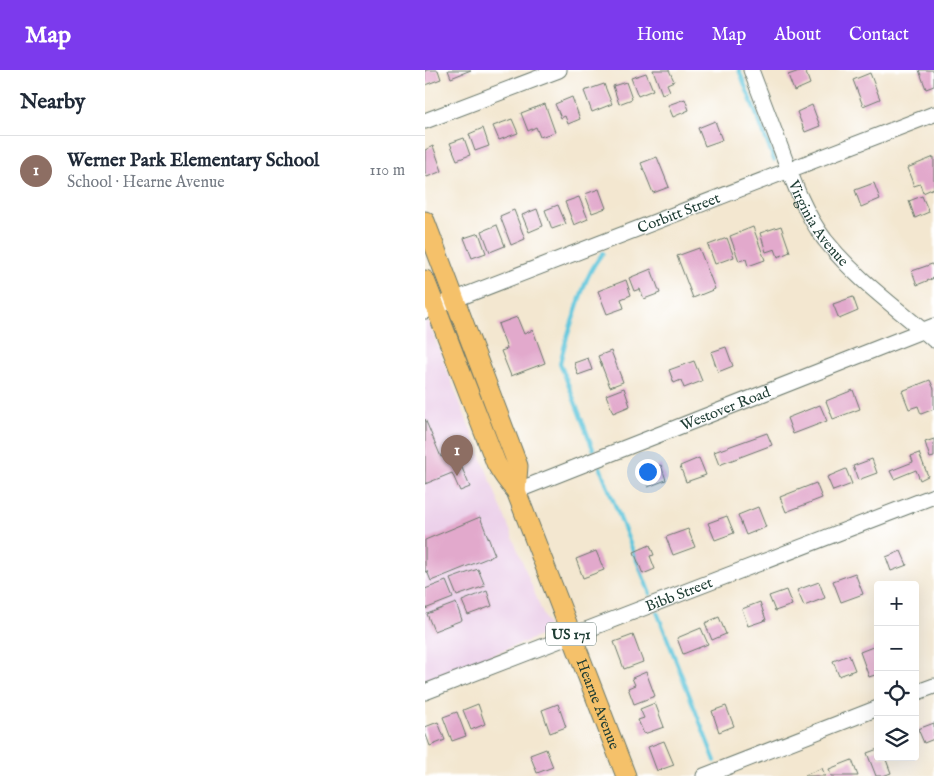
<!DOCTYPE html>
<meta charset="utf-8">
<style>
body{margin:0;font-family:"IM FELL English",serif;background:#f2f2f3;color:#1f2937}
.controls{position:absolute;right:15px;bottom:15px;display:grid;overflow:hidden;border-radius:5px;box-shadow:0 5px 20px #0002}
.controls button{width:45px;height:45px;display:grid;place-items:center;padding:0;border:0;border-bottom:1px solid #e0e1e3;background:#fff;color:#1f2937;font:25px sans-serif}
.you{position:absolute;left:222px;top:401px;width:18px;height:18px;margin:-12px;border:4px solid #fff;border-radius:50%;background:#1a73e8;box-shadow:0 0 0 8px #1a73e833}
.badge{display:grid;place-items:center;width:32px;height:32px;border-radius:50%;background:#7c3aed;color:#fff;font-size:16px;font-weight:700}
.pin{position:absolute;translate:-50% -41px;filter:drop-shadow(0 1px 2px #0008)}
.pin::after{content:'';position:absolute;top:26px;width:18px;height:15px;background:inherit;clip-path:polygon(0 0,100% 0,50% 100%)}
.list{margin:0;padding:0;list-style:none}
h2{display:flex;justify-content:space-between;align-items:center;height:65px;margin:0;padding:0 20px;font-size:21px}
h2 small{font-size:16px;font-weight:400;color:#747a83}
.list li{display:grid;grid-template-columns:32px 1fr auto;gap:15px;align-items:center;box-sizing:border-box;height:70px;padding:0 20px;border-top:1px solid #e0e1e3}
.list b{display:block;font-size:19px;white-space:nowrap}
.list p{margin:0;font-size:16px;white-space:nowrap;color:#747a83}
.list em{font-size:16px;font-style:normal;color:#747a83}
.icon{flex:none;width:28px;height:28px;fill:none;stroke:currentColor;stroke-width:2;stroke-linecap:round;stroke-linejoin:round}
.map{position:relative;flex:none;width:509px;height:706px;overflow:hidden}
header{display:flex;align-items:center;gap:30px;box-sizing:border-box;height:70px;padding:0 25px;background:#7c3aed;color:#fff}
header strong{font-size:24px}
nav{display:flex;gap:28px;margin-inline-start:auto;font-size:18px}
main{display:flex}
aside{flex:1;background:#fff}
.map>svg:first-child{display:block}
</style>
<header>
<strong>Map</strong>
<nav><a>Home</a><a>Map</a><a>About</a><a>Contact</a></nav>
</header>
<main>
<aside>
<h2>Nearby<small></small></h2>
<ul class="list">
<li><span class="badge" style="background:#8d6e63">1</span><div><b>Werner Park Elementary School</b><p>School · Hearne Avenue</p></div><em>110 m</em></li>
</ul>
</aside>
<div class="map">
<svg width="509" height="706" viewBox="0 0 509 706">
<rect width="100%" height="100%" fill="#fff"/>
<filter id="ink" filterUnits="userSpaceOnUse"><feTurbulence type="fractalNoise" baseFrequency=".02" numOctaves="2"/><feDisplacementMap in="SourceGraphic" scale="10" xChannelSelector="R" yChannelSelector="G"/><feConvolveMatrix kernelMatrix="1 2 1 2 8 2 1 2 1" color-interpolation-filters="sRGB"/></filter>
<filter id="wash" filterUnits="userSpaceOnUse"><feTurbulence type="fractalNoise" baseFrequency=".0096" numOctaves="4" result="noise"/><feDisplacementMap in="SourceGraphic" scale="20" xChannelSelector="R" yChannelSelector="G"/><feGaussianBlur stdDeviation="1.12" result="paint"/><feColorMatrix in="noise" values="0 0 0 0 0 0 0 0 0 0 0 0 0 0 0 0 0 1.4 0 .05"/><feComposite in="paint" operator="in"/></filter>
<g filter="url(#wash)">
<rect width="100%" height="100%" fill="#f3e7d0"/>
<path fill="#ecd1ea" d="M2,249L125,562L0,611V250Z"/>
<g fill="none" stroke-linecap="round" stroke-linejoin="round">
<path stroke="#5fc6dc" stroke-width="4" d="M314,0L349,90
M168,379L135,293C139,276 144,260 150,243C157,222 163,200 178,183
M175,397L225,524
M232,542L290,691"/>
</g>
<g id="blocks">
<path fill="#e2a9cc" d="M0,0H13L16,9L0,15Z
M23,0H46L26,8Z
M228,0H244L249,11L242,14L245,21L237,24Z
M377,0H380L385,14L369,21L363,5Z
M494,0H509V16L501,19Z
M221,3L228,20L213,26L206,8Z
M445,3L455,29L438,36L428,10Z
M201,12L207,29L194,34L188,16Z
M179,14L187,34L167,42L159,21Z
M147,27L155,49L143,54L140,46L136,48L130,34Z
M260,29L264,40L248,47L243,35Z
M120,34L130,62L115,67L111,57L103,61L96,43Z
M387,35L395,56L380,62L372,42Z
M87,49L93,63L74,70L68,56Z
M290,51L297,70L280,76L273,58Z
M58,58L64,76L50,81L44,64Z
M39,68L45,85L32,90L25,73Z
M8,76L17,101L2,107L0,102V80Z
M232,87L244,117L228,123L216,93Z
M509,87V118L498,123L495,114L489,116L482,98Z
M449,113L455,129L436,137L430,120Z
M174,119L181,138L167,143L160,124Z
M497,126L504,142L490,148L484,131Z
M154,127L163,149L149,155L140,132Z
M133,135L141,154L127,159L120,140Z
M112,139L118,156L104,162L97,145Z
M89,140L100,169L86,175L75,146Z
M72,155L80,176L65,182L57,161Z
M356,156L365,182L353,187L350,179L341,182L335,163Z
M328,157L340,190L323,196L321,189L314,191L305,166Z
M54,163L61,183L47,188L39,168Z
M302,168L309,187L290,194L283,175Z
M274,178L290,219L268,228L252,186Z
M507,194L509,198V208L492,215L487,201Z
M226,199L235,223L219,229L215,219L209,221L204,208Z
M201,210L206,225L196,229L199,238L182,244L173,221Z
M428,227L433,241L414,249L408,234Z
M92,247L99,264L108,260L120,293L86,306L76,281L82,279L73,254Z
M301,277L308,296L293,302L286,282Z
M186,281L198,312L185,317L173,286Z
M163,288L167,300L153,305L149,293Z
M269,291L277,311L259,318L256,310L249,313L244,300Z
M505,310L509,319V339L496,344L493,336L484,339L477,321Z
M199,318L205,336L188,343L181,325Z
M428,320L435,339L408,349L401,331Z
M395,335L402,351L368,364L362,348Z
M0,349L16,387L30,381L45,417L35,421L27,403L0,414Z
M342,363L347,375L294,395L289,382Z
M509,369V387L505,388L500,372Z
M494,383L503,406L495,410L491,400L469,409L465,401L488,392L486,386Z
M274,388L281,405L261,412L255,396Z
M447,389L452,403L433,410L428,396Z
M236,395L241,410L223,417L217,402Z
M421,399L427,414L408,421L402,407Z
M391,413L397,428L361,442L355,427Z
M333,437L341,457L321,465L313,445Z
M302,446L309,463L290,470L283,453Z
M55,447L70,485L6,511L2,501L0,502V470Z
M263,459L270,477L248,485L241,467Z
M225,475L229,485L225,486L230,499L218,504L209,482Z
M171,481L179,500L158,508L151,489Z
M476,481L482,495L466,501L461,487Z
M53,499L60,516L32,526L25,509Z
M430,503L438,524L416,532L408,511Z
M21,511L28,528L0,539V519Z
M394,512L400,528L379,536L372,520Z
M361,520L367,535L350,541L344,526Z
M62,521L67,536L43,545L37,531Z
M335,532L341,550L323,556L317,539Z
M31,533L37,550L9,561L2,544Z
M294,547L301,564L287,570L280,553Z
M276,558L283,574L258,584L252,568Z
M208,565L218,592L199,599L189,572Z
M453,575V604L444,607L435,582Z
M424,585L430,600L414,606L408,591Z
M221,602L230,626L209,634L203,618L210,615L207,608Z
M230,633L239,657L219,664L213,650L219,648L215,639Z
M53,634L60,654L46,660L38,640Z
M133,634L141,657L125,663L117,640Z
M301,636L309,656L294,662L287,641Z
M32,642L41,666L27,671L18,647Z
M13,652L20,670L5,676L0,662V657Z
M509,653V669L499,673L493,659Z
M239,671L249,695L232,701L223,677Z
M121,679L128,697L112,703L105,685Z
M453,679V687H460L466,703L458,706H451L442,683Z
M427,690L433,706H406L404,699Z
M397,698L400,706H380V705Z"/>
</g>
</g>
<g filter="url(#ink)">
<use href="#blocks" fill-opacity="0" stroke="#69786b" stroke-width="1"/>
<g fill="none" stroke-linecap="round" stroke-linejoin="round">
<defs>
<g id="minor">
<path id="s1" d="M326,0C335,24 344,47 353,71C366,106 378,141 400,170C432,210 471,237 509,270"/>
<path d="M0,51L134,0"/>
<path id="s2" d="M0,241L509,44"/>
<path id="s3" d="M91,421L509,256"/>
<path id="s4" d="M0,622L509,426"/>
<path d="M490,623L509,616"/>
<path d="M279,706L453,638"/>
</g>
<g id="major">
<path d="M0,151L93,396L91,421"/>
<path id="s5" d="M0,210L71,393C77,404 83,412 91,421L201,706"/>
</g>
</defs>
<use href="#minor" stroke="#69786b" stroke-width="17"/>
<use href="#major" stroke="#69786b" stroke-width="21"/>
<use href="#minor" stroke="#fff" stroke-width="15"/>
<use href="#major" stroke="#f5c16b" stroke-width="19"/>
</g>
</g>
<g text-anchor="middle" stroke-width="4" stroke-linejoin="round" paint-order="stroke">
<rect fill="#fff" stroke="#627771" stroke-width="1" x="121" y="552.5" width="50" height="23" rx="4"/>
<g font-size="14" font-weight="bold" fill="#1f3d34">
<text x="146" y="569">US 171</text>
</g>
<g font-size="15" fill="#1f3d34" stroke="#fff">
<text dy="5" stroke="none"><textPath href="#s2" startOffset="272">Corbitt Street</textPath></text>
<text dy="5" stroke="none"><textPath href="#s1" startOffset="168">Virginia Avenue</textPath></text>
<text dy="5" stroke="none"><textPath href="#s3" startOffset="225">Westover Road</textPath></text>
<text dy="5" stroke="none"><textPath href="#s4" startOffset="272">Bibb Street</textPath></text>
<text dy="5" stroke="none"><textPath href="#s5" startOffset="459">Hearne Avenue</textPath></text>
</g>
</g>
</svg>
<div class="controls">
<button>+</button>
<button>−</button>
<button><svg class="icon" aria-label="locate" viewBox="0 0 24 24"><circle cx="12" cy="12" r="6"/><path d="M12 2v4M12 18v4M2 12h4M18 12h4"/></svg></button>
<button><svg class="icon" aria-label="layers" viewBox="0 0 24 24"><path d="M12 4l9 5-9 5-9-5zM3 14l9 5 9-5"/></svg></button>
</div>
<div class="you"></div>
<div class="pin badge" style="left:32px;top:406px;background:#8d6e63">1</div>
</div>
</main>
